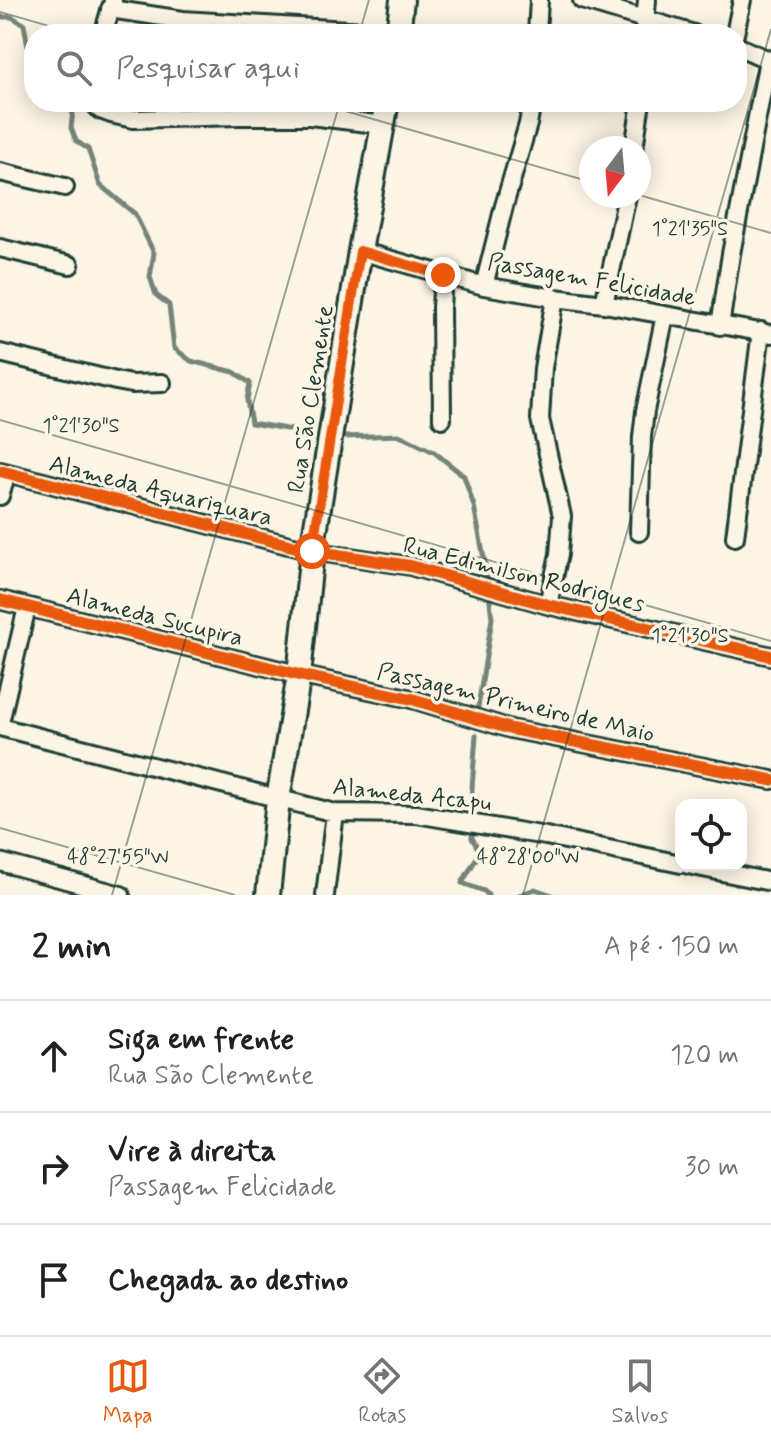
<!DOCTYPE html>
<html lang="pt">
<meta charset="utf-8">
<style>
body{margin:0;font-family:Mynerve,sans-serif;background:#f6f6f6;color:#202124}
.controls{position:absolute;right:24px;bottom:24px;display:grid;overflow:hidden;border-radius:16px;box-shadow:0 4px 20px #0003}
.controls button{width:72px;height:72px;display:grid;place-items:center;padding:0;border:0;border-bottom:2px solid #e0e0e0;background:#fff;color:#202124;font:40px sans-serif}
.compass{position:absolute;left:579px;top:136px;width:72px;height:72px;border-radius:50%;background:#fff;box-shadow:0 4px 20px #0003;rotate:196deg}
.stop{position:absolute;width:24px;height:24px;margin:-18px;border:6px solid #ea580c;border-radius:50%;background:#fff}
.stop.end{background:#ea580c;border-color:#fff;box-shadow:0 2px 8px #0008}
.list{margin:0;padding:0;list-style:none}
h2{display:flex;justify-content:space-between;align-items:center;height:104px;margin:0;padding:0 32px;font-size:34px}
h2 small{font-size:26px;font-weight:400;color:#757577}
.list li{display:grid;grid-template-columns:52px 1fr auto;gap:24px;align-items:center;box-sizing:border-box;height:112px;padding:0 32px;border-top:2px solid #e0e0e0}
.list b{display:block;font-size:30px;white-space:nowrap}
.list p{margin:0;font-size:26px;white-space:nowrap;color:#757577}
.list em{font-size:26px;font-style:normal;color:#757577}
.icon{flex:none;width:44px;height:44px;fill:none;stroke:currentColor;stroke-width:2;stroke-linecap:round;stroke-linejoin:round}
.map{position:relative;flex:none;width:771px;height:895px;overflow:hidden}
.search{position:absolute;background:#fff;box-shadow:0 4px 20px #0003;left:24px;right:24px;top:24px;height:88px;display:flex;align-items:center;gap:20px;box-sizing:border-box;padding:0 28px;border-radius:32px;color:#757577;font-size:30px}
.sheet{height:440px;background:#fff}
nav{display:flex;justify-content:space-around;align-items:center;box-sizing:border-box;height:112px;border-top:2px solid #e0e0e0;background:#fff;font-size:22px;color:#757577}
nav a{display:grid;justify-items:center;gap:4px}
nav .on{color:#ea580c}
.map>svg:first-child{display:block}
</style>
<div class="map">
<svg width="771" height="895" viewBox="0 0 771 895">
<rect width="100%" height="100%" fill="#fcf5e5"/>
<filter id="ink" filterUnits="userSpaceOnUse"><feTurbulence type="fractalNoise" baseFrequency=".0125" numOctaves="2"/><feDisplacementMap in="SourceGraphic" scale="16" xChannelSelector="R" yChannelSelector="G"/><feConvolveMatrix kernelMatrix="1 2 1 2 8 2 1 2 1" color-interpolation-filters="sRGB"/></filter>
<g filter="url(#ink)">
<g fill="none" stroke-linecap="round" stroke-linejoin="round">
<path stroke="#758479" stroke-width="5" d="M0,17H12L24,24L29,53L34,56
M74,102L71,128L76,141L88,149L100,185L135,214L154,253L150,277L156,295L169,305L174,348L191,361L234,372L250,383L247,400L251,423L310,433
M344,437L399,435L434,452L464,476L474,506L486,569L492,618L478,707
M476,735L472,788V838L480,852L462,883L484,891L488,895
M519,895L535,889L552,895"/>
<defs>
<path id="minor" d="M582,0L694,34
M110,9L183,20L398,33
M103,34L113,1
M537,34L539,0
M644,34L647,0
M735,34L742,0
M737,46L771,61
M93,102L100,110L111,114L133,119L239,116H310L384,125
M634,148L641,102
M0,172L65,187
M0,248L70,265
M360,251L484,286L555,298L604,304L771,334
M484,286L504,206L528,124L532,102
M604,304L627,196
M720,326L731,254L768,60
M0,353L116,381L132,384L162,383
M442,419L441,308L443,275
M0,471L312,551L410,566L548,605L771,656
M0,496L7,473
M639,532L642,437L645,411L665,315
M735,537L761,331
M0,600L299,675L412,699L511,729L771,780
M548,605L559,554L562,516L540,419L543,368L555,298
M0,723L27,607
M0,727L335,813L416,814L546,836L681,864
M0,862L121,895
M688,865L771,882
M325,895L335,813"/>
<path id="secondary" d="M398,34L402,0
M268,895L278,799L299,675L312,551L360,251L387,102"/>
</defs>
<use href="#minor" stroke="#1f3d34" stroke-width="22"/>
<use href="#secondary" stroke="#1f3d34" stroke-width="28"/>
<use href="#minor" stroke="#fcf5e5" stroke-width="16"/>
<use href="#secondary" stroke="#fcf5e5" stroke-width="22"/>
<defs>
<path id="cycleway" d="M0,471L312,551L410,566L548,605L771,656
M0,600L299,675L412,699L511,729L771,780"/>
</defs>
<use href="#cycleway" stroke="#fcf5e5" stroke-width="17"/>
<use href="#cycleway" stroke="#e8590c" stroke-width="12"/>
</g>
</g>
<g fill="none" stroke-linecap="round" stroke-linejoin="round" filter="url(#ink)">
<path stroke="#ea580c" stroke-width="10" d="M312,551L360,251L443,275"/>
</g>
<path fill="none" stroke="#1f3d34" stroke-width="2" stroke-opacity="0.45" d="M0,12L77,34M359,34L369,0M314,102L591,182M639,195L771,233M0,420L771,641M0,828L235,895M112,895L340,102M523,895L771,29"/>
<g text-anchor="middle" stroke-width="7" stroke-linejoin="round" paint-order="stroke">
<g font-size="24" fill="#1f3d34" stroke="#fcf5e5">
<text transform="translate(592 279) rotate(10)" y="8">Passagem Felicidade</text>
<text transform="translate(310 399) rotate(-81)" y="8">Rua São Clemente</text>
<text transform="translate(161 490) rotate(14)" y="8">Alameda Aquariquara</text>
<text transform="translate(524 574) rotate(14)" y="8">Rua Edimilson Rodrigues</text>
<text transform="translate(155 616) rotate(14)" y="8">Alameda Sucupira</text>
<text transform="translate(516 702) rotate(13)" y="8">Passagem Primeiro de Maio</text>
<text transform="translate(412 794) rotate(6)" y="8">Alameda Acapu</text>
</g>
</g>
<g font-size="20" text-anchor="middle" fill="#1f3d34" stroke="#fcf5e5" stroke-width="7" stroke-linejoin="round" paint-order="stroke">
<text x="690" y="235">1°21'35"S</text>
<text x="81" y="432">1°21'30"S</text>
<text x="690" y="642">1°21'30"S</text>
<text x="118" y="863">48°27'55"W</text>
<text x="528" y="863">48°28'00"W</text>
</g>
</svg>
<div class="controls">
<button><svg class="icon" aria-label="locate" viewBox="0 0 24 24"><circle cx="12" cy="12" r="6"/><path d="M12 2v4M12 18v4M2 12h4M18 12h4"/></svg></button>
</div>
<svg class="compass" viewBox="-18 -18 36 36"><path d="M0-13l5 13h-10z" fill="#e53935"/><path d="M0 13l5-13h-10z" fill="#757577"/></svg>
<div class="stop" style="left:312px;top:551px"></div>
<div class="stop end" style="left:443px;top:275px"></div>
<div class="search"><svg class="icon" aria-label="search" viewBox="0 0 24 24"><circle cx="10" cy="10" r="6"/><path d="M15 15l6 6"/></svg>Pesquisar aqui</div>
</div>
<section class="sheet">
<h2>2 min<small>A pé · 150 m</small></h2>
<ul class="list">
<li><svg class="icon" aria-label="ahead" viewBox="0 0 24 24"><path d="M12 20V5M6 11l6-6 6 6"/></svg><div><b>Siga em frente</b><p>Rua São Clemente</p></div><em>120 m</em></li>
<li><svg class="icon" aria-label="right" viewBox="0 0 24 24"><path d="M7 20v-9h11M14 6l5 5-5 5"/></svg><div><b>Vire à direita</b><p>Passagem Felicidade</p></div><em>30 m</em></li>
<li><svg class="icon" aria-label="arrive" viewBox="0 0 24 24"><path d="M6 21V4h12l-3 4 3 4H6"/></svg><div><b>Chegada ao destino</b></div></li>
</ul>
</section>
<nav>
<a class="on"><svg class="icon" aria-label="map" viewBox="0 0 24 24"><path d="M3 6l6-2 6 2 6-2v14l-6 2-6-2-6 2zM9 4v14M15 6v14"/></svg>Mapa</a>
<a><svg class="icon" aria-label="directions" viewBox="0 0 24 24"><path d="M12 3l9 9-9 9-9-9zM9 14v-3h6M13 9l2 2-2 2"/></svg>Rotas</a>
<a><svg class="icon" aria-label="saved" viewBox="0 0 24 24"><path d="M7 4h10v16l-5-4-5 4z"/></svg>Salvos</a>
</nav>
